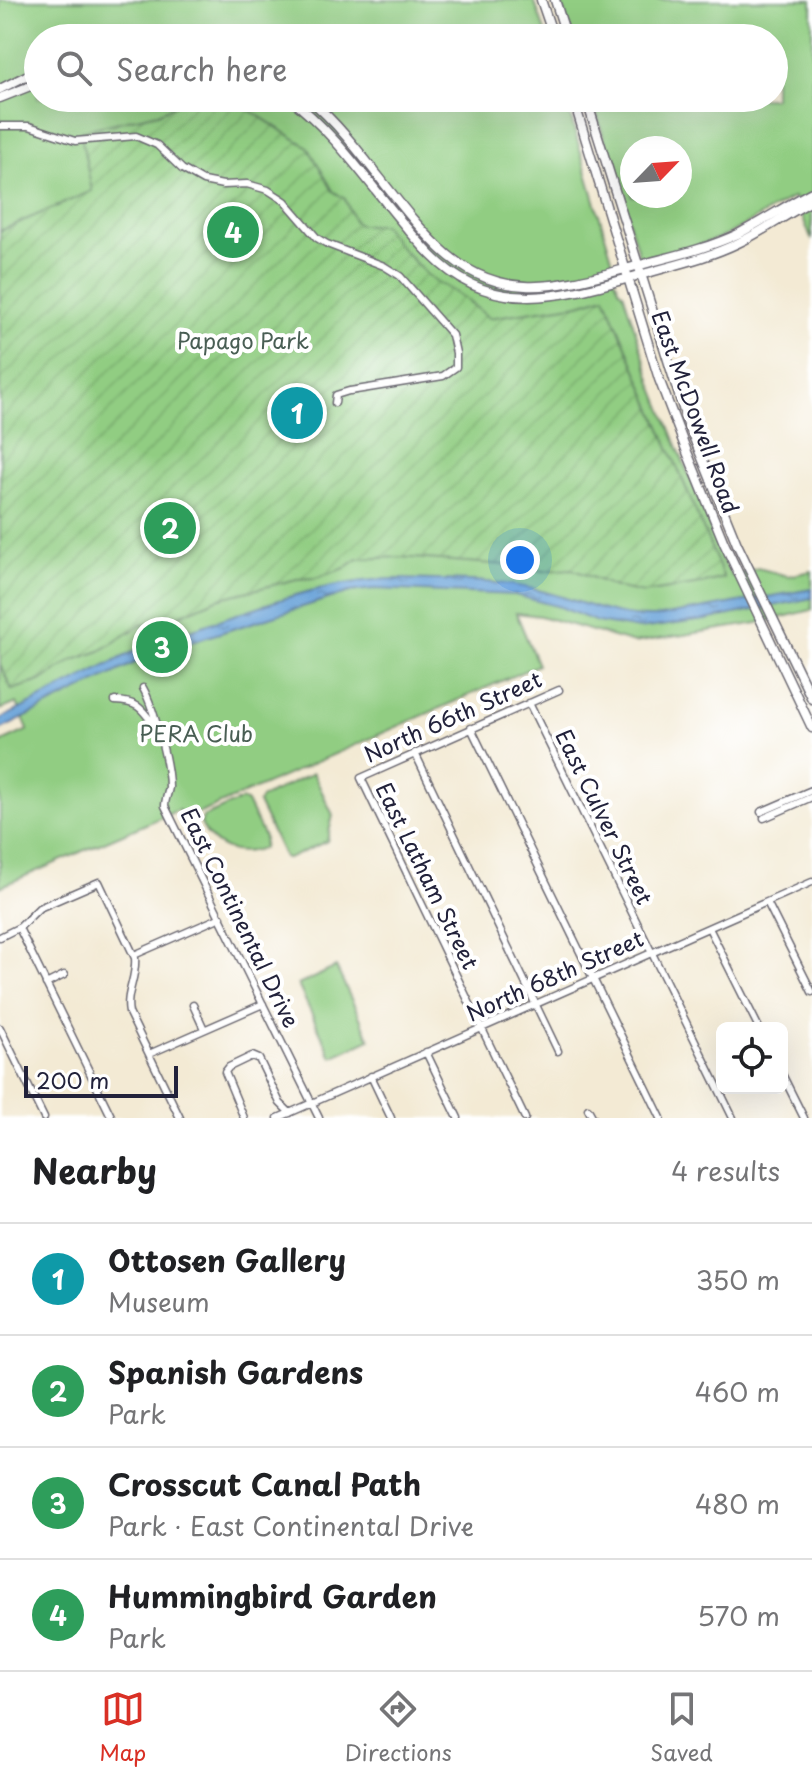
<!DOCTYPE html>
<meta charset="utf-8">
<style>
body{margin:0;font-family:"Playpen Sans",sans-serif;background:#f2f2f2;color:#202124}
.controls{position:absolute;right:24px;bottom:24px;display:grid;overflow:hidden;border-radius:12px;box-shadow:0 8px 32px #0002}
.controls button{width:72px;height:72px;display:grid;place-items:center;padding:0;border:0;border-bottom:2px solid #e0e0e0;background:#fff;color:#202124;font:40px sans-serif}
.compass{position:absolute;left:620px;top:136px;width:72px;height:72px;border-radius:50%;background:#fff;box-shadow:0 8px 32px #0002;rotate:65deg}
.scale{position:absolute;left:24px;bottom:20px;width:154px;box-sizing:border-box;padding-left:8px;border:4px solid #22223b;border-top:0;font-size:22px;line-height:28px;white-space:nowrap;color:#22223b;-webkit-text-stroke:6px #fff;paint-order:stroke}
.you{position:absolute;left:520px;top:560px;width:28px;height:28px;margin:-20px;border:6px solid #fff;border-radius:50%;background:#1a73e8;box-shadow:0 0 0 12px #1a73e833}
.badge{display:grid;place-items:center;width:52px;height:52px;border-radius:50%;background:#d93025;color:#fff;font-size:26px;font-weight:700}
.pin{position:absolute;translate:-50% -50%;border:4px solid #fff;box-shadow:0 2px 8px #0006}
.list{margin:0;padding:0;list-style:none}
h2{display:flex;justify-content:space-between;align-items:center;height:104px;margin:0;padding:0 32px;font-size:34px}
h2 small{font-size:26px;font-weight:400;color:#757577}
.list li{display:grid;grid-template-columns:52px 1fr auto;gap:24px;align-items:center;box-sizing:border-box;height:112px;padding:0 32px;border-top:2px solid #e0e0e0}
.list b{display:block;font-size:30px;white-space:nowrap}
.list p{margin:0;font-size:26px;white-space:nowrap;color:#757577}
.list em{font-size:26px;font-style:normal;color:#757577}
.icon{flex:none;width:44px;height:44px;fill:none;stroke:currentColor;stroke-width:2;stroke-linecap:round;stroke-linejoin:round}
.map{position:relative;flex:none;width:812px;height:1118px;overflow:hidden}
.search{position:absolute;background:#fff;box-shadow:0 8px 32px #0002;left:24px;right:24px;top:24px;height:88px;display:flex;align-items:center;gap:20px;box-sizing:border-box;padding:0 28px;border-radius:44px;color:#757577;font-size:30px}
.sheet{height:552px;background:#fff}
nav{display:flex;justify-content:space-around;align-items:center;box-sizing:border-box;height:112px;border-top:2px solid #e0e0e0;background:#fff;font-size:22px;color:#757577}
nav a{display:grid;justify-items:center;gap:4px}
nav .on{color:#d93025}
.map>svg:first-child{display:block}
</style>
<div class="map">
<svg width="812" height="1118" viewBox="0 0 812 1118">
<defs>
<pattern id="garden-furrows" width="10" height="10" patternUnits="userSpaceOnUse" patternTransform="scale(2)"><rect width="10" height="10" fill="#91cd82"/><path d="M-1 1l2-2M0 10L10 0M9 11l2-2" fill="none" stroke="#7db071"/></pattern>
<pattern id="water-ripples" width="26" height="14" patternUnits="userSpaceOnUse" patternTransform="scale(2)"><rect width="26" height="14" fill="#69a3d9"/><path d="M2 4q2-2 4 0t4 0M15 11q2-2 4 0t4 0" fill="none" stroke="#5684b1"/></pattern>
</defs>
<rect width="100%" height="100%" fill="#fff"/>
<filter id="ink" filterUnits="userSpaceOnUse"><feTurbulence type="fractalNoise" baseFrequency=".0125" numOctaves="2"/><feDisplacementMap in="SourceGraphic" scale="16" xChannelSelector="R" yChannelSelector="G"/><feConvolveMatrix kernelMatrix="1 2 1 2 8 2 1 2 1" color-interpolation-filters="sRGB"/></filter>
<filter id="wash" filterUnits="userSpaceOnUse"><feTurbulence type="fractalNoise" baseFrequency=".006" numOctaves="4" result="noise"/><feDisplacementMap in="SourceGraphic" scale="32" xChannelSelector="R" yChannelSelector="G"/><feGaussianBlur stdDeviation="1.8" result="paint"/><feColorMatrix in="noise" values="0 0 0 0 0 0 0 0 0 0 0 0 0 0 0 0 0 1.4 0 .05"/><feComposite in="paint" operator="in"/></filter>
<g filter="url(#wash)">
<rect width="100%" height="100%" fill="#f3ead4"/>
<path fill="#91cd82" stroke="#5a785e" stroke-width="2" fill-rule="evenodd" d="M0,0H534L547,38H38V98H565L613,262L610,268L620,290L623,292L652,383L724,563L732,576L758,568L788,576L812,571V610L758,623L634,643L540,616L516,613L538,665L184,820L179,810L176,811L0,887V743L28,730L17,703L0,710Z
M560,0H812V240L794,197L725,236L699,245L645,257L639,256L592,98H774V38H573ZM632,148H680V196H632Z
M313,773L333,815L327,841L288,859L284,857L258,803L261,798Z
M241,800L247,802L264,837L263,848C237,857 214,850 201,824L203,817Z
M336,967L370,1039L332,1057L298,985Z"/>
<path fill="url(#garden-furrows)" stroke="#5a785e" stroke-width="2" d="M190,98H230L308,147L333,191L345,199L354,221L359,225H383L398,245L430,278L460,295L489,318L579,304L605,296L724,578L701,584L643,593L615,587L572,569L543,571L520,566L399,557L358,559L345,568L316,578L297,579L217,599L161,623L141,625L100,651L74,660L40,681L12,690L0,664V231L92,191L80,131L158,113Z"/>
<path fill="url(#water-ripples)" stroke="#46628a" stroke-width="2" d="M400,579C441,581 484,579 524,587C569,595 609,619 655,617L812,589V598L706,620L639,629L597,622L560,607L515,595L374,589L350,592L153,654L0,730V719L141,648L166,638C242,614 320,578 400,579Z"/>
</g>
<g filter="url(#ink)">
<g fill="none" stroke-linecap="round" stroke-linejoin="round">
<defs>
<path id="minor" d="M0,126H29L75,141L136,136L157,145L182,169L203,181L223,185L247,184L268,190L285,201L317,238L327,244L384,266L400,276L452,335L456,353V367L443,376L350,391
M335,403L336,395L349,391
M143,688C154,708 169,764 169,787C168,794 165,799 165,806L319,1118
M115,701C140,702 142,709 156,728
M529,703L733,1118
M471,728L661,1118
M415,753L558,1051
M761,812L812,790
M764,818L812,797
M767,902L812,992
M19,928L112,1118
M709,928L759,1028
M0,937L20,927L39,908L99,882L135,958C137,978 125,993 129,1013L180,1118
M134,955L221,917
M46,984L64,975
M193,1005L204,1029
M0,1028L44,1118
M426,1052L458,1118
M149,1054L263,1004
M782,1074L804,1118
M371,1076L391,1118
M588,1109L593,1118
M244,1118L225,1072L229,1067L252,1056L259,1059L280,1103L290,1113
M278,1118L812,882
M525,1118L361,778L559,690"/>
<path id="major" d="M541,0L554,38
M555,0L567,38
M0,89L38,70
M0,98L38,83
M289,98C345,140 382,205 431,255C494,319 564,296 640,275C674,265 707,258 738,243C764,231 786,214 812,201
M308,98C359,141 392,202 440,248C503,308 567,284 640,265C673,256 706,249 738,234C763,221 787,205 812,192
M573,98L659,379L687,452L724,543L812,728
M586,98L687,421L737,544L812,699"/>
</defs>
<use href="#minor" stroke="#6b6871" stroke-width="9"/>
<use href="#major" stroke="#6b6871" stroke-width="11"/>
<use href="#minor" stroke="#fff" stroke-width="6"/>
<use href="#major" stroke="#fff" stroke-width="8"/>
</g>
</g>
<g text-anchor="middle" stroke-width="8" stroke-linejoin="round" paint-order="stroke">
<g font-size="22" fill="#495e54" stroke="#fff">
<text x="243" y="349">Papago Park</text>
<text x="196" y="742">PERA Club</text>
</g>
<g font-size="22" fill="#22223b" stroke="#fff">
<text transform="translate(695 412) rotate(70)" y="8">East McDowell Road</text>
<text transform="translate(453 717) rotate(-24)" y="8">North 66th Street</text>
<text transform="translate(604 817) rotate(64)" y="8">East Culver Street</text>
<text transform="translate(427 876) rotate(64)" y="8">East Latham Street</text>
<text transform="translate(240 918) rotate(64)" y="8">East Continental Drive</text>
<text transform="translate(555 976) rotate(-24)" y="8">North 68th Street</text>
</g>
</g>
</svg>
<div class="controls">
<button><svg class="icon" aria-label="locate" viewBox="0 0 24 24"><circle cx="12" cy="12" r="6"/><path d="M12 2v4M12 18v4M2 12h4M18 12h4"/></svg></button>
</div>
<svg class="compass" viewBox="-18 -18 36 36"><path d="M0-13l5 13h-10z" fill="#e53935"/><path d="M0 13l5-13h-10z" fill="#757577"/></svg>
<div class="scale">200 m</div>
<div class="you"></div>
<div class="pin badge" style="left:297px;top:413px;background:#0f9aa8">1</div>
<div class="pin badge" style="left:170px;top:528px;background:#2e9e5b">2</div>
<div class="pin badge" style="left:162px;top:647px;background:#2e9e5b">3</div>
<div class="pin badge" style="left:233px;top:232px;background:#2e9e5b">4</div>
<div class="search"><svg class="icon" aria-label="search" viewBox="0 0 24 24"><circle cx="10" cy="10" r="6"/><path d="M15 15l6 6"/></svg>Search here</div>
</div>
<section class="sheet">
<h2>Nearby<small>4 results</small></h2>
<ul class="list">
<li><span class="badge" style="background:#0f9aa8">1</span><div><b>Ottosen Gallery</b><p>Museum</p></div><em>350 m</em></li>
<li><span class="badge" style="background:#2e9e5b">2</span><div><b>Spanish Gardens</b><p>Park</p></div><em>460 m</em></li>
<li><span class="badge" style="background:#2e9e5b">3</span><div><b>Crosscut Canal Path</b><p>Park · East Continental Drive</p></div><em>480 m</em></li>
<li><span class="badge" style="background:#2e9e5b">4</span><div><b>Hummingbird Garden</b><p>Park</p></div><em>570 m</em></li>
</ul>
</section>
<nav>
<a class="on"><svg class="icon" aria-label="map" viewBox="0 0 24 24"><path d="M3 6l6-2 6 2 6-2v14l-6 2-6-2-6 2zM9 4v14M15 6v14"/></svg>Map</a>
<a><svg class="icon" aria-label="directions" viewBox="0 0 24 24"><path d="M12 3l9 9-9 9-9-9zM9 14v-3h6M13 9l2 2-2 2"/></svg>Directions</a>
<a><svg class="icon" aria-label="saved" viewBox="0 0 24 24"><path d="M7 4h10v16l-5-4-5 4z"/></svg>Saved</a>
</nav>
